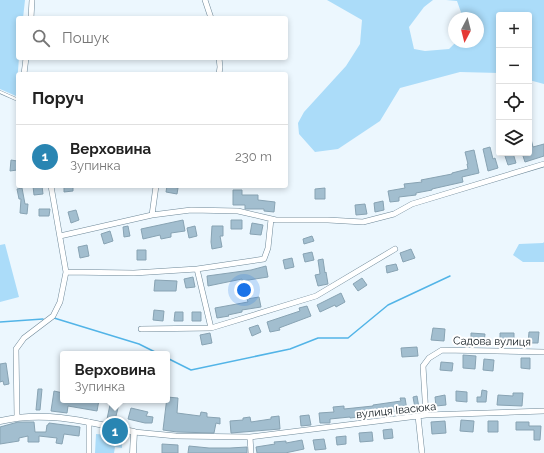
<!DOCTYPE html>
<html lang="uk">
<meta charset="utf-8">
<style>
body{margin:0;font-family:Raleway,sans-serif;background:#f6f6f6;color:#222}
.controls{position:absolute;right:12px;top:12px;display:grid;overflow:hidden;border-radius:4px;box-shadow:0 2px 6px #0003}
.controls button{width:36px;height:36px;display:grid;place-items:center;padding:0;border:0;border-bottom:1px solid #e0e0e0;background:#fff;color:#222;font:20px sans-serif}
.compass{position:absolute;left:448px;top:12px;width:36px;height:36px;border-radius:50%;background:#fff;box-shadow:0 2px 6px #0003;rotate:187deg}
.you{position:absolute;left:244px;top:290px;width:14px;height:14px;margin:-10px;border:3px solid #fff;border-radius:50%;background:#1a73e8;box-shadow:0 0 0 6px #1a73e833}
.badge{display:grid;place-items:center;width:26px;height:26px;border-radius:50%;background:#2985b2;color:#fff;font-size:13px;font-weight:700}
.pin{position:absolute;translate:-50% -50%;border:2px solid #fff;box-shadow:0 1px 4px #0006}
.popup{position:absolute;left:60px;top:351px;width:110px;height:52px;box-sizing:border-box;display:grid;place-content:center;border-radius:4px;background:#fff;filter:drop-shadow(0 1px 3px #0005);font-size:13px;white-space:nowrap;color:#767676}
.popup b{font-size:15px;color:#222}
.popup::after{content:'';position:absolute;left:50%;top:100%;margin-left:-8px;border:8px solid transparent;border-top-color:#fff}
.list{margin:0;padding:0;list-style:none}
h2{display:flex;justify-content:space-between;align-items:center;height:52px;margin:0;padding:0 16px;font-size:17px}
h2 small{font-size:13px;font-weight:400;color:#767676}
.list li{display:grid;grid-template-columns:26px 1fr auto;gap:12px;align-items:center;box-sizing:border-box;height:64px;padding:0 16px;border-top:1px solid #e0e0e0}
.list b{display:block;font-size:15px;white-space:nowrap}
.list p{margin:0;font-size:13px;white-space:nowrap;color:#767676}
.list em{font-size:13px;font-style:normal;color:#767676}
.icon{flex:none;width:22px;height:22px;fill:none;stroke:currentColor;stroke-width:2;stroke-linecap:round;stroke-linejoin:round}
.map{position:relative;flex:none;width:544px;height:453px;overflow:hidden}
.search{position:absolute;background:#fff;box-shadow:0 2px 6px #0003;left:16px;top:16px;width:272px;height:44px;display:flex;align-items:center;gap:10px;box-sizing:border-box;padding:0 14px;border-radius:4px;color:#767676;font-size:15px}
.panel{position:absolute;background:#fff;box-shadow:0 2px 6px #0003;left:16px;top:72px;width:272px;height:116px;border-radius:4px}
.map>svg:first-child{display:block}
</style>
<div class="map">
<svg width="544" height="453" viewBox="0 0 544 453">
<rect width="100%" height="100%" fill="#ecf7fe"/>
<path fill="#abdcf9" d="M0,0H25L23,18H18V58H19L16,96L0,89Z
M327,0H433L424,7L409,27L414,49L425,51L449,49L456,42H478V18H463L457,1L446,0H544V84L529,80V15H499V73L460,72L400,88L380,121L338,149L315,152L299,134L298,123L304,112L346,66L360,44L362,20Z
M544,242V262H523L513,255L519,244L543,243Z
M5,244L19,297L0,302V245Z
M96,434L122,436V448L115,447L114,453H95Z"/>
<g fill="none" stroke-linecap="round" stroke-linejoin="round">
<path stroke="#52b4e7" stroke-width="1.5" d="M54,318L139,344L159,354
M0,322L43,319
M167,358L191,370L290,349L318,338H348L388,305L450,276"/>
</g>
<path fill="#a2becf" stroke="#88a3b3" d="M529,139H531L533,147L544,144V156L525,162L522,153H529Z
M490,147L493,159L495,158L498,168L488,171L483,149Z
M474,150L479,173L462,177L463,182L432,189V190L416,193V195L399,197V201L390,202L388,191L405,188L404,184L422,182L421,180L452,174V173L468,169L467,164H468L465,152Z
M504,153H513L516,163L508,165Z
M11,160L17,161V170L10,171Z
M33,186H42L43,194L34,195Z
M64,186H73V191L64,192Z
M167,186L178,188L177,194L166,192Z
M22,188L25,204H28L27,214L20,213L21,199H19L17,189Z
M325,188V199H315V189Z
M233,190H242V195H258V200L275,202L274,212L264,211V209H245V205H233Z
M383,201L384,210L375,212L374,203Z
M365,204L367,214L356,215L355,205Z
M39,209H50L49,216H39Z
M76,210L79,220L71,223L68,212Z
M183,220L185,231L171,233V237L161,239L160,235L143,239L141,229Z
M231,220H242V229H231Z
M252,223L263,225L261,235L250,234Z
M128,226L130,236L124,237L123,227Z
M195,226L197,236L189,238L187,228Z
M212,226H223V236H220L222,247L212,249L211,242Z
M110,231L113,241L104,244L101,234Z
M312,236L314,241L304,244L303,239Z
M87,245L89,256L80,258L78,247Z
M411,249L415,258L403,262L400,253Z
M137,250H146V260H137Z
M312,252L314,260L305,262L303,254Z
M292,258L294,267L285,269L283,260Z
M323,259L325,273L326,272L328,284L318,286L315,275L320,274L318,260Z
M396,264L398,270L387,273L386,266Z
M266,266L268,277L242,281V279L208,286L207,276L251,270Z
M193,277L195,287L186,288L184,279Z
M362,278L367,285L358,291L353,284Z
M155,280L177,281L176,291H154Z
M341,293L345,302L336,307L335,305L320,312L317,305Z
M259,297L261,307L242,310V312L228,315L229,316L217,318L215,308L248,302L247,299Z
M307,306L311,316L279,328L280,330L270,332L267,322L300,311L299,308Z
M154,310L164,311L163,321L153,320Z
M175,312H183V321H174Z
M192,312H201V321H192Z
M258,325L261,332L252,336L249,328Z
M433,328L445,329L444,341L431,340Z
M529,332H539L538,343H528Z
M210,333L212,343L202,345L200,335Z
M471,333L485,334L484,343H471Z
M500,333H514V342H500Z
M417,347L418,356L402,357L401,348Z
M463,355L476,356L475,369L463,368Z
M521,358H530V369L521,368Z
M484,359L494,360L493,371L483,370Z
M441,362L453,363L452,371L440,370Z
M6,363L9,384L4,385L3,381L0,382V364Z
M38,389H42L40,410H36Z
M482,390L487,391L486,402H477V397H481Z
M54,391L63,393V400H99L97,411L68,406L67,413L51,411Z
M456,391L467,392V402L456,401Z
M513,393H523L522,406L497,405L498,395L513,396Z
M445,395L446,405L436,406L435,397Z
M417,396L419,408H415L413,397Z
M167,397L178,398L177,413L200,416L201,412L207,413V417L220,418V424L216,423L214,433L177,432L163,430Z
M400,398H405L407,410L366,415L367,416L350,418V417L330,419V423H320L319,413L334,412L333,407L344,406V409L373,406V405L401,401Z
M111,400H120L115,420L107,419Z
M131,408L148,412L146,416L153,417L152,423H145L128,419Z
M309,415L311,425L301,426L300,416Z
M279,416L280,429L231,433L230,421L243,420V418L250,417L251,422L271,419V417Z
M461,420L474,421L473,432L460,431Z
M445,421L446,433L432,434L431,422Z
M488,421H498V432H488Z
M18,422H34L35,432H46L47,425H48L49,423L80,427L79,436L64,434L62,444L56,443L57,438L39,436V442H28V436L19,438V441L0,444V427Z
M516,422H529V426H541L540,440H534V430H516Z
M392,429L393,438L384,439L383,430Z
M372,432L373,441L360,442L359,433Z
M346,436V444L337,445L336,437Z
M324,439L326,449L315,450L313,440Z
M302,440L304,449L285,453H257L256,447L275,444L274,442L286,441V443Z
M162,444L178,445V453H162Z
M189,446L209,448H230L247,447V453H188Z"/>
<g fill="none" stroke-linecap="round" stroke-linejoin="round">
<defs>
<path id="service" d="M0,92L18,100"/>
<path id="minor" d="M205,0L211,18
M31,18L32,0
M219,58L220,67L219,74
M24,74L26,58
M152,215L156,186
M60,236L152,215L191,210L238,211L276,220H328L363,222L394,214L412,204L544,164
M197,269L211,328
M66,272L134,273L197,269L264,259L268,248L271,219
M141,329L211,328L316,296L395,249
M426,415L423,366L429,358L442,350L544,352
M418,416L422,453
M17,417L16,349L24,338L53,316L60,302L66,272L51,186
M89,422V453
M134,432L176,436L250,437L426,415L544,411
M250,437L251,453"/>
<path id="tertiary" d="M0,421C46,410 89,422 134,432L133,453"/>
</defs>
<use href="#service" stroke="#6e8898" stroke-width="3.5"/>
<use href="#minor" stroke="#6e8898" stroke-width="6"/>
<use href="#tertiary" stroke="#6e8898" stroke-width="7"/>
<use href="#service" stroke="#fff" stroke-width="2.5"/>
<use href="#minor" stroke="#fff" stroke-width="5"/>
<use href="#tertiary" stroke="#fff" stroke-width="6"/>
</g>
<g text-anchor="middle" stroke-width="4" stroke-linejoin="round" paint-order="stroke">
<g font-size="11" fill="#0e181e" stroke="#fff">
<text transform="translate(492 341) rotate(1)" y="4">Садова вулиця</text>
<text transform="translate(396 410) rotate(-6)" y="4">вулиця Івасюка</text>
</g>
</g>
</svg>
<div class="controls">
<button>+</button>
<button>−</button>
<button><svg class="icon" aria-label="locate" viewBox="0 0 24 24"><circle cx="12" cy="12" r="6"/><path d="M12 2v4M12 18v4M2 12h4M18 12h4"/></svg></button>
<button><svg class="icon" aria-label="layers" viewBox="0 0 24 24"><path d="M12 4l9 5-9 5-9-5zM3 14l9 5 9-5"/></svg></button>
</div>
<svg class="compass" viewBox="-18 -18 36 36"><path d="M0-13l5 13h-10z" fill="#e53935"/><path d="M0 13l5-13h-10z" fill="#767676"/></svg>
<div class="you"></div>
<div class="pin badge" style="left:115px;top:431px">1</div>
<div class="popup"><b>Верховина</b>Зупинка</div>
<div class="search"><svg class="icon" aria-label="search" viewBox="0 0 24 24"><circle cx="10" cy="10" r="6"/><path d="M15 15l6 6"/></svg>Пошук</div>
<section class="panel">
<h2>Поруч<small></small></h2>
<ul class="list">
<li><span class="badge">1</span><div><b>Верховина</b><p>Зупинка</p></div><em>230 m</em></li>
</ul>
</section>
</div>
